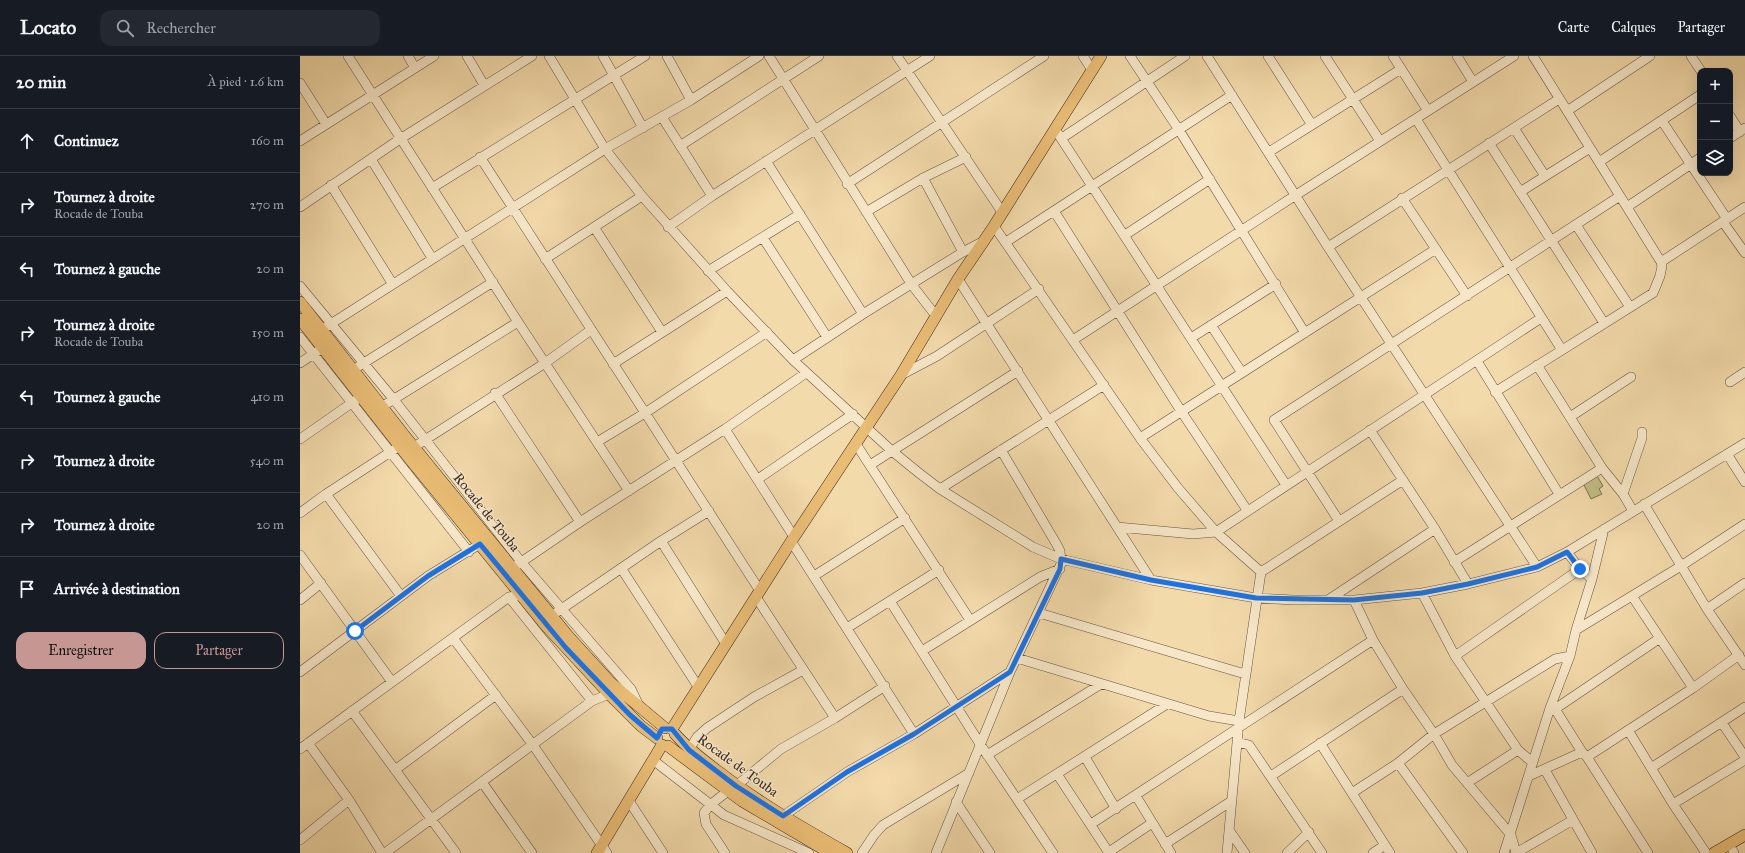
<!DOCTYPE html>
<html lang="fr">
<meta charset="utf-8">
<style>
body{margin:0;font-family:"IM FELL Great Primer",serif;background:#242831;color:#f1f3f6}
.controls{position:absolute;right:12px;top:12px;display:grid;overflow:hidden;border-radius:8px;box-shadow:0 4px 16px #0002}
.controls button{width:36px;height:36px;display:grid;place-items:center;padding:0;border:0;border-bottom:1px solid #363941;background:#171b24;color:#f1f3f6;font:20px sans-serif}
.stop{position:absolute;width:12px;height:12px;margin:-9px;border:3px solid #1a73e8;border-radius:50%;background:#fff}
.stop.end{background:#1a73e8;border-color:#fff;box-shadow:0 1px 4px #0008}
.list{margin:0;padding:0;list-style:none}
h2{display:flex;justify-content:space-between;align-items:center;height:52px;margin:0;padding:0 16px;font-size:17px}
h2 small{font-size:13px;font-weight:400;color:#9ea1a6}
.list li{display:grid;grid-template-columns:26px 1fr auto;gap:12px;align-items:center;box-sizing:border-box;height:64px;padding:0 16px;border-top:1px solid #363941}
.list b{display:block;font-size:15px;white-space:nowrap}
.list p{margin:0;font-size:13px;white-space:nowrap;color:#9ea1a6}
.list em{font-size:13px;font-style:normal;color:#9ea1a6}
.actions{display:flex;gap:8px;padding:12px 16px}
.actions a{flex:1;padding:9px 0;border:1px solid #c59692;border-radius:12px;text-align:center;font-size:14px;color:#c59692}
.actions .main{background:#c59692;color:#111}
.icon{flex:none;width:22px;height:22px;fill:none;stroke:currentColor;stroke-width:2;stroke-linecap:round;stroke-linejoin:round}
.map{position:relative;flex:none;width:1445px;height:797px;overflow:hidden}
header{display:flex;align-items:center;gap:24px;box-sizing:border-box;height:56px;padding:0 20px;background:#171b24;border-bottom:1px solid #363941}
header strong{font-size:19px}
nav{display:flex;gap:22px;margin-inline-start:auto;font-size:14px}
.search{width:280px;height:36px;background:#242831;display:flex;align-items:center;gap:10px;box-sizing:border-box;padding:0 14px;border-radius:12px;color:#9ea1a6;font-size:15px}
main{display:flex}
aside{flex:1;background:#171b24}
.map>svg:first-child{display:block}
</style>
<header>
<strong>Locato</strong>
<div class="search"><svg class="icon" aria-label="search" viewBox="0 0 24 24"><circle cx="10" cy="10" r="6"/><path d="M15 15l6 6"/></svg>Rechercher</div>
<nav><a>Carte</a><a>Calques</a><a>Partager</a></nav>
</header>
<main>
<aside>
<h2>20 min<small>À pied · 1.6 km</small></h2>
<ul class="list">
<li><svg class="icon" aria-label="ahead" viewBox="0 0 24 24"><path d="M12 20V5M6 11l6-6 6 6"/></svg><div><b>Continuez</b></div><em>160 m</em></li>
<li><svg class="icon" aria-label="right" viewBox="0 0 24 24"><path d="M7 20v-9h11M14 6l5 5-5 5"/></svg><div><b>Tournez à droite</b><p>Rocade de Touba</p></div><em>270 m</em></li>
<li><svg class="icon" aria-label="left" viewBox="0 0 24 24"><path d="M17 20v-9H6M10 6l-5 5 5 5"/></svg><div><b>Tournez à gauche</b></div><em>20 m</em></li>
<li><svg class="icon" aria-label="right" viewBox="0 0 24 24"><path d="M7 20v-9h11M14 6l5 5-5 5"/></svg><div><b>Tournez à droite</b><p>Rocade de Touba</p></div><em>150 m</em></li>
<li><svg class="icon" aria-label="left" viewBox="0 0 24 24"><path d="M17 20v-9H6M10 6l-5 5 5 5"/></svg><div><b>Tournez à gauche</b></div><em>410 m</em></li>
<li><svg class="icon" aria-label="right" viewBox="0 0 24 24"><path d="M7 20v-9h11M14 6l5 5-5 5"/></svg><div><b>Tournez à droite</b></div><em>540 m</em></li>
<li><svg class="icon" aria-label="right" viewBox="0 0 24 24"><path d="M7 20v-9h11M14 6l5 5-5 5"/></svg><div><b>Tournez à droite</b></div><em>20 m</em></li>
<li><svg class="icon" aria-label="arrive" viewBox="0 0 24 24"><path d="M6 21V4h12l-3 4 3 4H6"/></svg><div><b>Arrivée à destination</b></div></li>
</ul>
<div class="actions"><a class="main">Enregistrer</a><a>Partager</a></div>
</aside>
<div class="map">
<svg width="1445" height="797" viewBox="0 0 1445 797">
<rect width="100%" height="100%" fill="#f3daaa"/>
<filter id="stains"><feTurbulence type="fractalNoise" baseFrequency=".005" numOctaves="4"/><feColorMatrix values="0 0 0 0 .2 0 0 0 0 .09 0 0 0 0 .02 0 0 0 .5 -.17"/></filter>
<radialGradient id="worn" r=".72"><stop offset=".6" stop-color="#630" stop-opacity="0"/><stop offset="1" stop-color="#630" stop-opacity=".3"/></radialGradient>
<path fill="#c2bd84" stroke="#7c7253" d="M1296,418L1303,430L1299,433L1302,438L1291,443L1283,427Z"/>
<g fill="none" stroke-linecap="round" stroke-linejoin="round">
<defs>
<path id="minor" d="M48,0L218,266L329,435
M108,0L115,12
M167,0L184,29
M249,0L305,93L342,140L427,235L493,304L592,395L619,417L640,433L733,491L761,503L851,524L956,542L993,544H1054L1122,537L1168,528L1237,511L1267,496L1445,387
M303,0L343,72
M367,0L391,44
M469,0L612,229L636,260
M597,0L702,156
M783,0L792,14
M830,0L879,74L1005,277
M907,0L1028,191L1237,511
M968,0L1012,69
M1025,0L1080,85
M1093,0L1128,55
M1157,0L1173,26
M1391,0L1401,15
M0,27L26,68
M1267,55L1350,0
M1430,60L1440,76
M362,61L412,140
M1116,63L1262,294
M1362,65L1427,163
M1214,72L1245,120
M755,73L986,429
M762,82L885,0
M1430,82L1445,72
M0,85L134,0
M1189,87L1304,267
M380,90L519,0
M969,96L1101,13
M180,101L460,535
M71,103L132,202
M466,105L563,258
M1299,106L1400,39
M623,122L663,196
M547,128L744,0
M31,129L92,227
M132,132L345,0
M1220,136L1290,92
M1102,142L1167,240
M0,151L100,83L232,0
M1327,151L1400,102
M754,155L881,355L947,454
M566,156L623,122L666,101
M1423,166L1445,197
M1276,169L1330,251
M694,170L840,382L878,432L916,476L961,516L939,665L927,797
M294,171L362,276
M368,171L412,140L630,0
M825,179L910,123
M463,182L527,281
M706,186L932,39
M1028,191L1259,43
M245,203L342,140
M1361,206L1445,151
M408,215L500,158
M658,223L851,524
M0,230L95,345L222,507L331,633L339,650
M911,269L942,317
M26,271L305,93L391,44L459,0
M0,281L169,496
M891,282L976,228
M773,284L996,139L1214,0
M493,304L563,258L663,196L684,185
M1177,305L1259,438
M0,307L18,295
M313,308L427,235
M1237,309L1302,412L1323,438L1333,455
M59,310L193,226
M601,319L637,300L739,233
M1430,326L1445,316
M1195,336L1353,237L1360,220L1362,210L1361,206L1233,0
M195,337L280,466
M83,350L218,266
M1270,361L1331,321
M425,373L494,481
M1070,374L1135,473L1168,528
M840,382L1136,193
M0,383L56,344
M297,386L345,357L467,276
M556,388L670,564
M114,391L245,307L291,274
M1427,398L1445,426
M570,409L718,315
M458,423L553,358
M640,433L804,329
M26,438L101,540
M1323,438L1342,382V376
M1344,448L1407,553L1445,609
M0,457L26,438L95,393
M1039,465L974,364L1320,140
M817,471L893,478L916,476L1241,262
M361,485L426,588
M491,485L614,678
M1267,496L1280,513L1292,523
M0,499L92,626
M1154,506L1302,412
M217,509L280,466L425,373L506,317
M321,512L399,632
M961,516L1103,424
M514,520L605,462
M1122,537L1155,600L1218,694L1232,706
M1332,540L1393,632
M209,541L292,645
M456,541L535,662
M0,544L21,527
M1028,544L1135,473
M1054,544L1073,584L1103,633L1134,678L1152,709L1211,779L1216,797
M590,545L680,688L753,797
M1407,553L1445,527
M257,556L361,485L409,455
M739,557L945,618
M547,572L639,514
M1276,574L1381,510L1445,468
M153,582L233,689L307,797
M622,595L740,521L760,513
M1155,600L1280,513
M717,602L909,660L939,665
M0,616L128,520L180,488
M1250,652L1255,653L1360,582
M1255,653L1282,696L1287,701L1348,797
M52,655L156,797
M1422,667L1445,701
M1328,674L1373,748L1406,797
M937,686L949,689L1022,797
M8,687L49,744L82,797
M1020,687L1090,797
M0,693L209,541L221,539
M389,694L397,681L407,672L454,641L503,614
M687,699L801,628
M785,701L816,753
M1287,701L1393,632L1439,599
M353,704L424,759L509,797
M1098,707L1163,797
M1351,712L1445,651
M95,714L196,639
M1245,714L1292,797
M757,718L809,797
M971,720L1103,633
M1229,720L1282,696
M182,726L232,797
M1167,727L1218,694
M436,730L481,693L535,662L585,630
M1052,737L1098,707L1134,678L1255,603L1270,600
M836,740L871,797
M717,743L867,648
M329,745L363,797
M656,746L690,797
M1373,748L1445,704
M483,760L547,716L614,678L710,616
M791,768L1073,584
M929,774L945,797
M0,784L49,744
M865,788L930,746
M1433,795L1434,797
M809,796L852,767
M85,797L292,645L309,638
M425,797L406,768L404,757L410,749L428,735
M562,797L574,779L583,769L669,717
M636,797L710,616L761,508L760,495L757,489L701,394
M987,797L1009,776
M1073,797L1085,789
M1204,797L1250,652L1270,600L1276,574L1292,523L1304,473
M1216,797L1273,764"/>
<path id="major" d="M0,246L104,379L269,581L311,627L365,672
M0,263L109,402L246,570L309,638L341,670L357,682
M372,673L494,481L601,319L658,223L694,170L801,0
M375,678C388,693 403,704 419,716C459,747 503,772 547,797
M368,690L442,745L530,797
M297,797L362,689
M1414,797L1445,779"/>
</defs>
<use href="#minor" stroke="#665444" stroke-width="10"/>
<use href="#major" stroke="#372822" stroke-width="12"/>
<use href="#minor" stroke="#f7e7c8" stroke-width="9"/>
<use href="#major" stroke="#eabd75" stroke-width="11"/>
</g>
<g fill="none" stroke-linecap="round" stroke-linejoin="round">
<path stroke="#1a73e8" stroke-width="5" d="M55,575L128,520L180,488L266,592L330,659L357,682L362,673H372L389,694L436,730L483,760L547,716L614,678L710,616L760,513L761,503L851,524L956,542L1054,544L1122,537L1168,528L1237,511L1267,496L1280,513"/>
</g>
<g text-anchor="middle" stroke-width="3" stroke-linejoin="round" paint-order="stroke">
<g font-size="14" fill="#372822" stroke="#f7e7c8">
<text transform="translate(187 456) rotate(51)" y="5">Rocade de Touba</text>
<text transform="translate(438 709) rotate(36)" y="5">Rocade de Touba</text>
</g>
</g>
<rect width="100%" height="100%" filter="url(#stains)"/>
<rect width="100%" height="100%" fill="url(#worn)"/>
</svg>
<div class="controls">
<button>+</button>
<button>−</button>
<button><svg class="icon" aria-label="layers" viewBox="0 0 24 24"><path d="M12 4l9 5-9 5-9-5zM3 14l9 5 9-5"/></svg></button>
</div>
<div class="stop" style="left:55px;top:575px"></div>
<div class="stop end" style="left:1280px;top:513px"></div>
</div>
</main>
